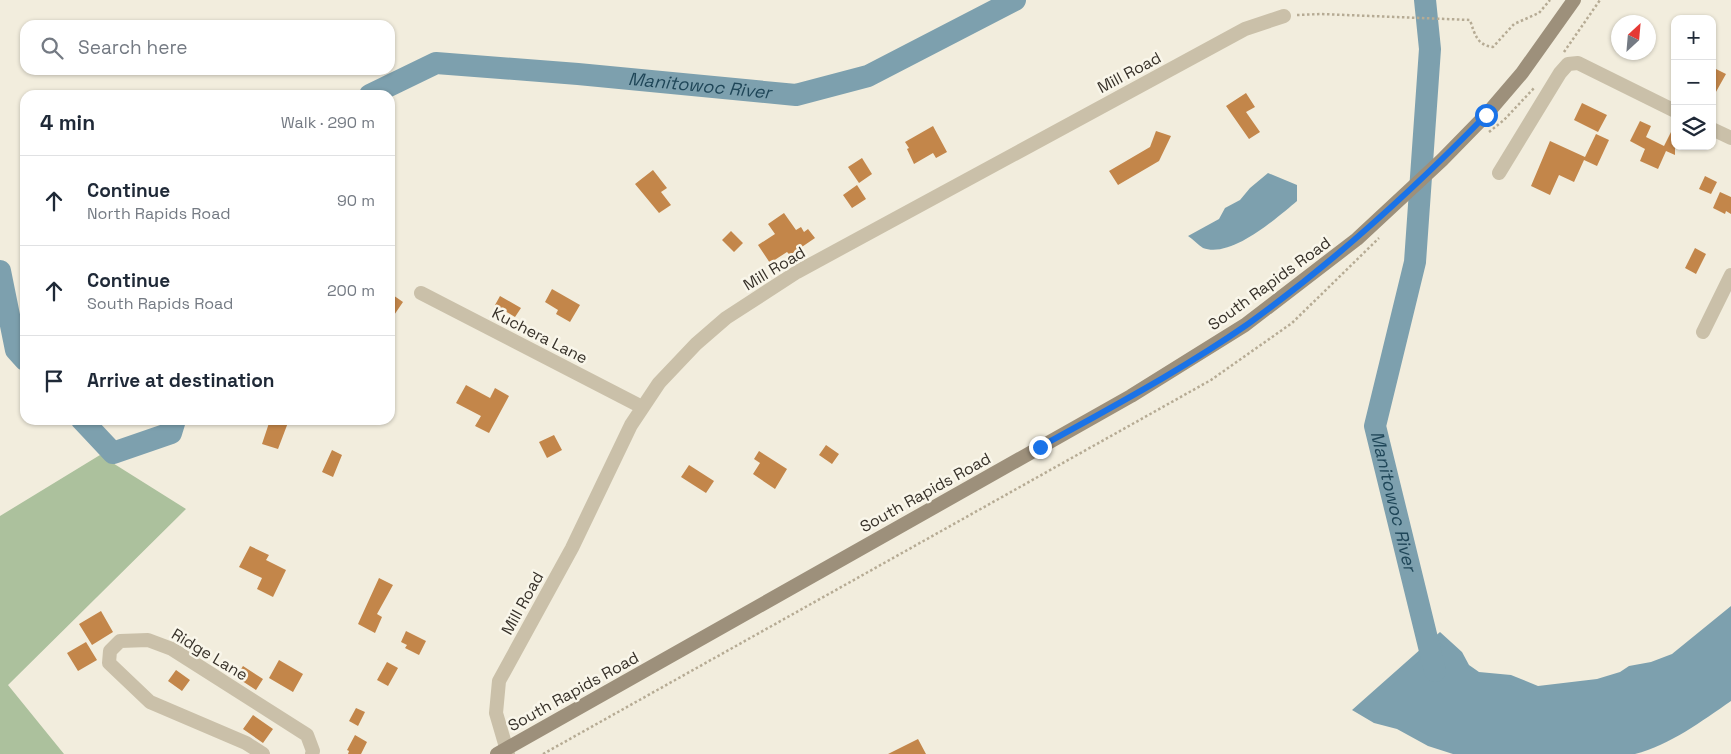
<!DOCTYPE html>
<meta charset="utf-8">
<style>
body{margin:0;font-family:"Space Grotesk",sans-serif;background:#f2f2f3;color:#1f2937}
.controls{position:absolute;right:15px;top:15px;display:grid;overflow:hidden;border-radius:10px;box-shadow:0 1px 4px #0004}
.controls button{width:45px;height:45px;display:grid;place-items:center;padding:0;border:0;border-bottom:1px solid #e0e1e3;background:#fff;color:#1f2937;font:25px sans-serif}
.compass{position:absolute;left:1611px;top:15px;width:45px;height:45px;border-radius:50%;background:#fff;box-shadow:0 1px 4px #0004;rotate:26deg}
.stop{position:absolute;width:15px;height:15px;margin:-11px;border:4px solid #1a73e8;border-radius:50%;background:#fff}
.stop.end{background:#1a73e8;border-color:#fff;box-shadow:0 1px 5px #0008}
.list{margin:0;padding:0;list-style:none}
h2{display:flex;justify-content:space-between;align-items:center;height:65px;margin:0;padding:0 20px;font-size:21px}
h2 small{font-size:16px;font-weight:400;color:#747a83}
.list li{display:grid;grid-template-columns:32px 1fr auto;gap:15px;align-items:center;box-sizing:border-box;height:90px;padding:0 20px;border-top:1px solid #e0e1e3}
.list b{display:block;font-size:19px;white-space:nowrap}
.list p{margin:0;font-size:16px;white-space:nowrap;color:#747a83}
.list em{font-size:16px;font-style:normal;color:#747a83}
.icon{flex:none;width:28px;height:28px;fill:none;stroke:currentColor;stroke-width:2;stroke-linecap:round;stroke-linejoin:round}
.map{position:relative;flex:none;width:1731px;height:754px;overflow:hidden}
.search{position:absolute;background:#fff;box-shadow:0 1px 4px #0004;left:20px;top:20px;width:375px;height:55px;display:flex;align-items:center;gap:12px;box-sizing:border-box;padding:0 18px;border-radius:15px;color:#747a83;font-size:19px}
.panel{position:absolute;background:#fff;box-shadow:0 1px 4px #0004;left:20px;top:90px;width:375px;height:335px;border-radius:15px}
.map>svg:first-child{display:block}
</style>
<div class="map">
<svg width="1731" height="754" viewBox="0 0 1731 754">
<rect width="100%" height="100%" fill="#f2eddd"/>
<path fill="#acc19d" d="M100,455L186,509L8,685L64,754H0V516Z"/>
<path fill="#7da0ae" d="M1268,173L1297,185V201C1278,217 1231,259 1203,248C1198,245 1193,239 1188,236L1219,219L1225,208L1240,200L1250,188Z
M1731,606V701C1702,721 1670,745 1635,754H1453L1428,746L1397,729L1374,723L1352,710L1440,632L1462,652L1469,665L1479,672L1511,675L1538,686L1597,679L1620,672L1629,666L1651,662L1672,654Z"/>
<g fill="none" stroke-linecap="round" stroke-linejoin="round">
<g stroke="#7da0ae" stroke-width="22">
<path id="s1" d="M1425,0L1430,49L1415,262L1375,426L1435,671"/>
<path id="s2" d="M370,95L436,63L578,74L796,95L868,76L1015,0"/>
<path d="M0,271L16,350L25,360"/>
<path d="M82,420L113,453L171,433L175,420"/>
</g>
</g>
<path fill="#c3864a" d="M1712,67L1726,74L1712,99Z
M1246,93L1255,107L1246,112L1260,132L1249,139L1226,106Z
M1582,103L1607,115L1598,132L1574,120Z
M1640,121L1651,126L1646,137L1664,146L1675,124V155L1666,151L1658,169L1640,161L1645,149L1630,141Z
M933,126L947,152L936,158L933,153L914,164L907,149L909,148L905,142Z
M1156,131L1171,136L1159,161L1118,185L1109,171L1150,147Z
M1596,134L1609,140L1597,166L1584,160L1574,182L1559,175L1550,195L1531,186L1550,141L1585,157Z
M862,158L872,174L859,183L848,167Z
M653,170L667,188L661,192L671,205L659,213L635,184Z
M1705,176L1717,182L1711,194L1699,189Z
M857,185L866,199L852,208L843,195Z
M1720,192L1731,197V214L1726,211L1725,214L1713,208Z
M784,213L796,230L801,227L804,232L808,229L815,238L790,255L787,252L770,263L758,245L775,234L768,224Z
M731,231L743,243L734,252L722,240Z
M1695,248L1706,254L1696,274L1685,268Z
M552,289L580,305L570,322L556,314L558,310L545,302Z
M390,293L403,302L390,321Z
M500,296L521,308L515,317L495,305Z
M466,385L490,398L495,388L509,396L489,433L475,426L481,416L456,403Z
M270,420H289L278,449L262,444Z
M554,435L562,450L547,458L539,442Z
M826,445L839,454L832,464L819,455Z
M332,450L342,455L333,477L322,472Z
M759,451L787,469L775,489L753,474L760,463L754,459Z
M689,465L714,481L706,493L681,477Z
M250,546L269,555L266,560L286,570L273,597L257,589L262,578L239,567Z
M379,578L393,585L377,614L382,617L375,633L358,624Z
M101,611L113,632L92,645L79,624Z
M406,631L426,641L419,655L405,648L407,645L401,642Z
M86,642L97,660L78,671L67,653Z
M279,660L303,674L293,692L269,678Z
M387,662L398,668L388,686L377,680Z
M243,666L263,679L256,690L236,677Z
M176,670L190,680L182,691L168,681Z
M356,708L365,712L358,726L349,721Z
M253,715L273,729L263,743L243,729Z
M355,735L367,742L361,754H348L349,751L347,750Z
M918,739L926,754H888Z"/>
<g fill="none" stroke-linecap="round" stroke-linejoin="round">
<path stroke="#b6ab94" stroke-width="2.5" stroke-dasharray="2.5 2.5" stroke-linecap="butt" d="M1297,15L1321,14L1470,20C1475,35 1477,45 1493,47L1514,24L1539,13L1550,0
M1564,52L1600,0
M1489,132L1504,120L1535,87
M543,754L1211,380L1292,323L1379,238"/>
<path stroke="#cac0a9" stroke-width="14" d="M1712,129L1731,138
M1499,173L1560,73L1568,64L1578,63L1675,111
M421,293L642,407
M1703,332L1731,275
M263,754L246,743L150,702L109,663L110,651L120,641L148,640L172,649L307,735L313,751L312,754
M508,754L496,713L499,681L572,548L631,425L659,383L696,344L726,318L797,272L1245,29L1284,16"/>
<path stroke="#9d907b" stroke-width="14" d="M497,754L1131,396L1245,325L1357,239L1442,160L1486,115L1522,73L1574,0"/>
</g>
<g fill="none" stroke-linecap="round" stroke-linejoin="round">
<path stroke="#1a73e8" stroke-width="6" d="M1040,447C1110,408 1182,370 1248,324C1334,262 1412,191 1486,115"/>
</g>
<g text-anchor="middle" stroke-width="5" stroke-linejoin="round" paint-order="stroke">
<g font-size="16" fill="#373129" stroke="#f9f6ea">
<text transform="translate(1129 72) rotate(-28)" y="6">Mill Road</text>
<text transform="translate(774 268) rotate(-31)" y="6">Mill Road</text>
<text transform="translate(1269 283) rotate(-36)" y="6">South Rapids Road</text>
<text transform="translate(540 335) rotate(27)" y="6">Kuchera Lane</text>
<text transform="translate(925 492) rotate(-29)" y="6">South Rapids Road</text>
<text transform="translate(522 603) rotate(-61)" y="6">Mill Road</text>
<text transform="translate(210 654) rotate(31)" y="6">Ridge Lane</text>
<text transform="translate(573 691) rotate(-29)" y="6">South Rapids Road</text>
</g>
<g font-size="18" font-style="italic" fill="#1f4658" stroke="#f9f6ea">
<text dy="6" stroke="none"><textPath href="#s2" startOffset="338">Manitowoc River</textPath></text>
<text dy="6" stroke="none"><textPath href="#s1" startOffset="509">Manitowoc River</textPath></text>
</g>
</g>
</svg>
<div class="controls">
<button>+</button>
<button>−</button>
<button><svg class="icon" aria-label="layers" viewBox="0 0 24 24"><path d="M12 4l9 5-9 5-9-5zM3 14l9 5 9-5"/></svg></button>
</div>
<svg class="compass" viewBox="-18 -18 36 36"><path d="M0-13l5 13h-10z" fill="#e53935"/><path d="M0 13l5-13h-10z" fill="#747a83"/></svg>
<div class="stop" style="left:1486px;top:115px"></div>
<div class="stop end" style="left:1040px;top:447px"></div>
<div class="search"><svg class="icon" aria-label="search" viewBox="0 0 24 24"><circle cx="10" cy="10" r="6"/><path d="M15 15l6 6"/></svg>Search here</div>
<section class="panel">
<h2>4 min<small>Walk · 290 m</small></h2>
<ul class="list">
<li><svg class="icon" aria-label="ahead" viewBox="0 0 24 24"><path d="M12 20V5M6 11l6-6 6 6"/></svg><div><b>Continue</b><p>North Rapids Road</p></div><em>90 m</em></li>
<li><svg class="icon" aria-label="ahead" viewBox="0 0 24 24"><path d="M12 20V5M6 11l6-6 6 6"/></svg><div><b>Continue</b><p>South Rapids Road</p></div><em>200 m</em></li>
<li><svg class="icon" aria-label="arrive" viewBox="0 0 24 24"><path d="M6 21V4h12l-3 4 3 4H6"/></svg><div><b>Arrive at destination</b></div></li>
</ul>
</section>
</div>
